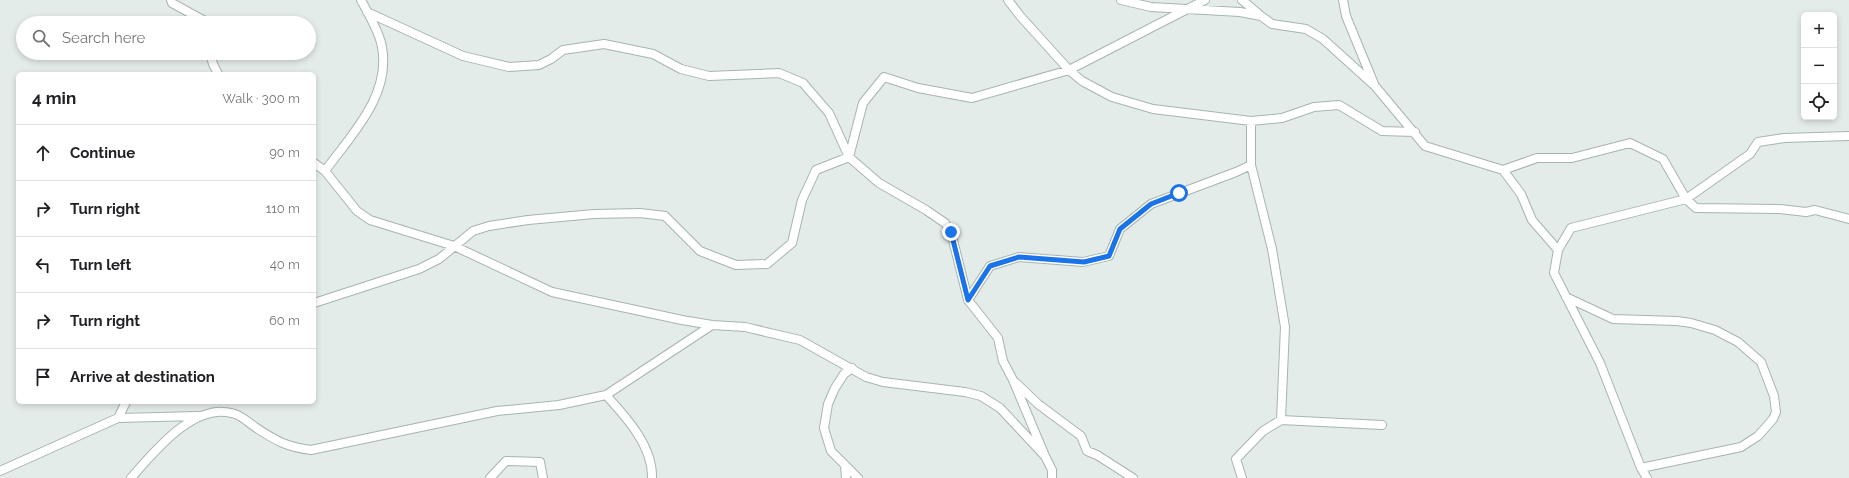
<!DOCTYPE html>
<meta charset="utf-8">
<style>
body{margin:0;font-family:Raleway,sans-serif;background:#f2f2f2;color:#202124}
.controls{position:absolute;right:12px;top:12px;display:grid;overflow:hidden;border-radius:6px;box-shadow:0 2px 6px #0003}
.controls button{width:36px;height:36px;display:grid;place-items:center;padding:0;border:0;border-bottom:1px solid #e0e0e0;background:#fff;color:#202124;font:20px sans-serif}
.stop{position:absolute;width:12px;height:12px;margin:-9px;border:3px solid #1a73e8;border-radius:50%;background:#fff}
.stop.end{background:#1a73e8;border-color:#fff;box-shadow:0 1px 4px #0008}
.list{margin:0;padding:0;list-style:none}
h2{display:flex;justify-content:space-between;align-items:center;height:52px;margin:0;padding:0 16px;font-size:17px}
h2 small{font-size:13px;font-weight:400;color:#757577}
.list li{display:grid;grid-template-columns:26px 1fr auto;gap:12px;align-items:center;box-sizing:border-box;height:56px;padding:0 16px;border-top:1px solid #e0e0e0}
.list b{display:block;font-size:15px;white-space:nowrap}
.list em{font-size:13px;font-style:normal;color:#757577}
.icon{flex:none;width:22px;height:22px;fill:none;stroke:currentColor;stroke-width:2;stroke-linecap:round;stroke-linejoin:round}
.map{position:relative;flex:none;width:1849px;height:478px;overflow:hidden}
.search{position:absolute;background:#fff;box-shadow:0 2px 6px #0003;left:16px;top:16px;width:300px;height:44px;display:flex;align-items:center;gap:10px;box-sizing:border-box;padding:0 14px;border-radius:22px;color:#757577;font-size:15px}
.panel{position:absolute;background:#fff;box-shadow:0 2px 6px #0003;left:16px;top:72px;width:300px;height:332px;border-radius:6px}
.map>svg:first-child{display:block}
</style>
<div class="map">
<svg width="1849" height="478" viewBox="0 0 1849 478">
<rect width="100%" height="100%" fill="#e4ecea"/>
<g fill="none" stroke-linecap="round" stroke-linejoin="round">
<defs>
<path id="street" d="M171,0L172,3L203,20L204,23
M1008,0L1021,17L1069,70L1082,81L1112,97L1153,109L1251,121L1282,118L1314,107L1339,105L1382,131L1415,132
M1121,0L1151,7L1240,12L1261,16L1272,24L1306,29L1323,39L1375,86L1425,146L1503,170L1521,194L1532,220L1558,250
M1242,0L1260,15
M1343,0L1346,16L1374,84
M367,12L463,56L509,67L539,65L551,59L563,50L604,44L653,54L681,69L709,76L779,73L803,83L829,113L849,157L879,183L926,210L945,223L951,232L968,300L998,338L1003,361L1013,380L1045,456
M210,53L213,64L218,74
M849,157L863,103L884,77L918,88L972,98L1069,70L1205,0
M314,163L325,171L357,211L370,220L454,246L552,292L682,320L712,325L745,327L800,340L866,377L883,382L965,392L981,396L1000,408L1045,456L1052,470V478
M1251,165L1272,249L1285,327L1281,420
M1503,170L1537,158H1572L1630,143L1663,159L1686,199L1696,208L1780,209L1806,212L1815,210L1849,219
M325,171C351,135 391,96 382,47C380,33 368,13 361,0
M1566,297L1613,319L1677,321L1691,323L1715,330L1738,342L1761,362L1774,396L1776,412L1773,419L1758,436L1741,447L1641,468
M968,300L990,266L1019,257L1083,262L1109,256L1120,229L1151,204L1236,172L1251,165V121
M314,303L419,269L439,259L473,231L489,226L528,220L594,214L640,213L665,216L700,251L736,265L767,264L792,243L802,200L816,170L849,157
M852,368L844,374L835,388L828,404L824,428L831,451L858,478
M1016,383L1038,404L1081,436L1087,451L1097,455L1133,478
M606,395C626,417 653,446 652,478
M118,418L126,402
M845,465L846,478
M0,471L118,418L197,416
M131,478C154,452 195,400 235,414C242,416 249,423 255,427C276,441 287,447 311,450L497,411L559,405L606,395L712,325
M490,478L506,461L540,462L543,478
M1242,478L1236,459L1263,431L1281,420L1382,425
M1647,478L1641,468L1600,363L1554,273L1558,250L1571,228L1686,199L1750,154L1758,142L1784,138L1849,136"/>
</defs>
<use href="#street" stroke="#a7b4b1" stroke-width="10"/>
<use href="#street" stroke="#fff" stroke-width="8"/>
</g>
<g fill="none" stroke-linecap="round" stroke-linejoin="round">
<path stroke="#1a73e8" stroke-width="5" d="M951,232L968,300L990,266L1019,257L1084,262L1109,256L1120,229L1151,204L1179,193"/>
</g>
</svg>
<div class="controls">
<button>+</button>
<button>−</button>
<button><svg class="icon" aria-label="locate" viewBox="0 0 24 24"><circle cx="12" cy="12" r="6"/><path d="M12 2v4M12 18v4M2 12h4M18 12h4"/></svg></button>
</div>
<div class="stop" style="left:1179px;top:193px"></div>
<div class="stop end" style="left:951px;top:232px"></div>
<div class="search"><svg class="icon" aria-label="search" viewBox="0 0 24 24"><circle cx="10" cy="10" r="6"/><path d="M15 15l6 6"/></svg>Search here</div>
<section class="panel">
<h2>4 min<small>Walk · 300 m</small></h2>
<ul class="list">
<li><svg class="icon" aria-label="ahead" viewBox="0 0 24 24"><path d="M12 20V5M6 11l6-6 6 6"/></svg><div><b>Continue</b></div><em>90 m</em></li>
<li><svg class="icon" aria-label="right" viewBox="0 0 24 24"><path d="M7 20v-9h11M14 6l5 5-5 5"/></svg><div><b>Turn right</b></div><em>110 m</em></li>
<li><svg class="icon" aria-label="left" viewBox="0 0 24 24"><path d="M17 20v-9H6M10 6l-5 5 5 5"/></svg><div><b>Turn left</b></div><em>40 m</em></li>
<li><svg class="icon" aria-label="right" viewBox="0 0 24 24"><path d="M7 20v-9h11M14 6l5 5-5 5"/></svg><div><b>Turn right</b></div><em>60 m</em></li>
<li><svg class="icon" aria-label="arrive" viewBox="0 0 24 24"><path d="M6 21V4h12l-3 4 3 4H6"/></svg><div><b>Arrive at destination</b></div></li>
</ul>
</section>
</div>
